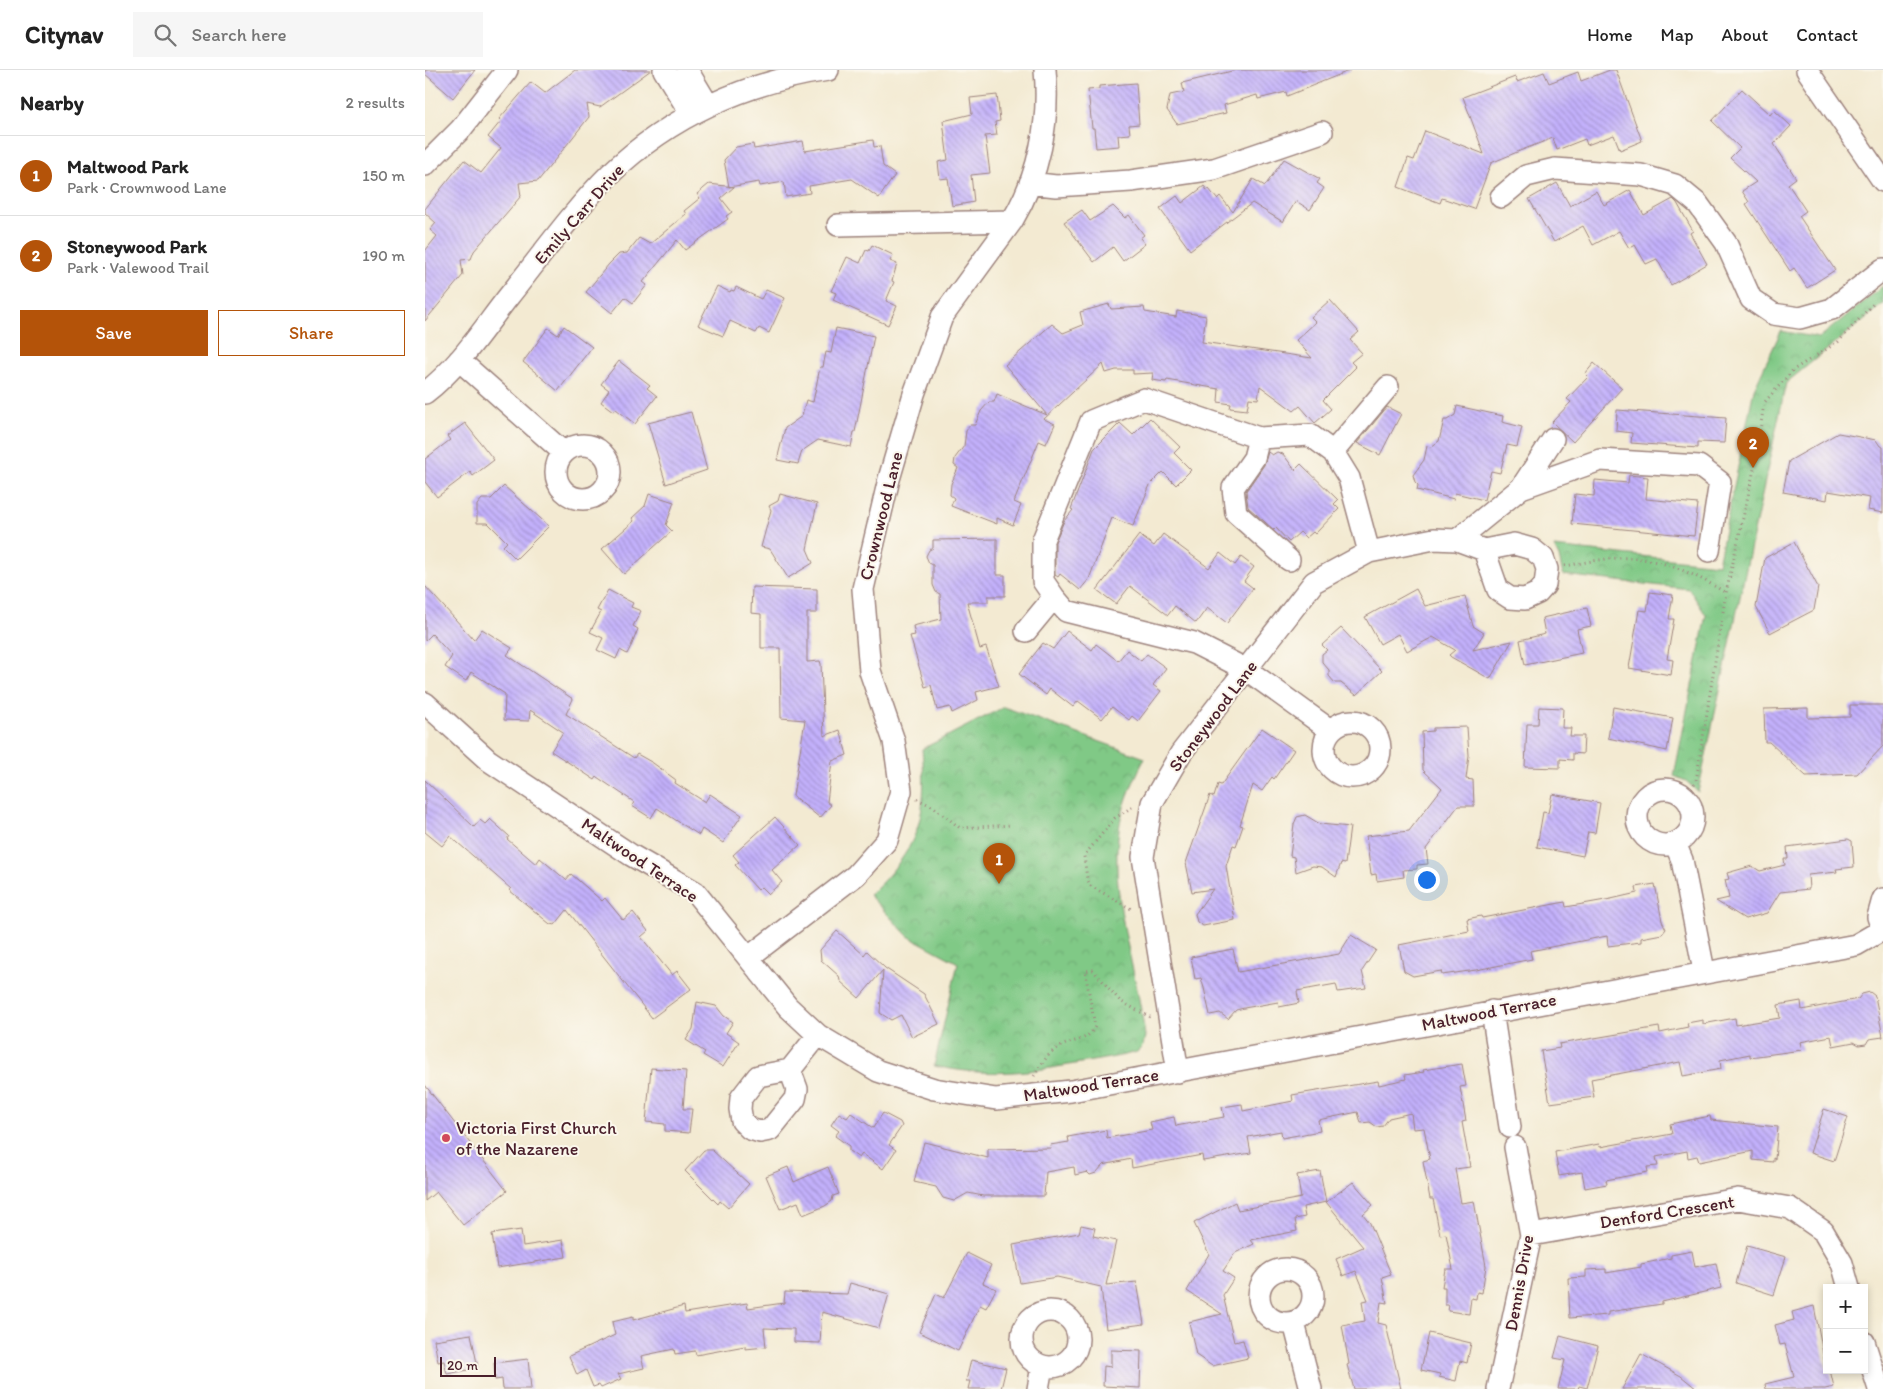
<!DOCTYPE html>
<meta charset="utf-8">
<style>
body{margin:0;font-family:Itim,sans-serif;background:#f6f6f6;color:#222}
.controls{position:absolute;right:15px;bottom:15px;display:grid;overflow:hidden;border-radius:0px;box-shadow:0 2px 8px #0003}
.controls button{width:45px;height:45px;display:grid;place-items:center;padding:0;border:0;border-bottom:1px solid #e0e0e0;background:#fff;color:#222;font:25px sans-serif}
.scale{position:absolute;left:15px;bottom:12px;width:56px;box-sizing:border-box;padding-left:5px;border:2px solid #4a1f2b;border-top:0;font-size:14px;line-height:18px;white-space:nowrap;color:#4a1f2b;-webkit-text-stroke:4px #fbf7ec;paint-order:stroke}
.you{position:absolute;left:1001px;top:809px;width:18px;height:18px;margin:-12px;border:4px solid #fff;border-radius:50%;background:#1a73e8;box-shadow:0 0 0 8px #1a73e833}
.badge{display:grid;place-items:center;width:32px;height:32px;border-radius:50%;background:#b45309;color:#fff;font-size:16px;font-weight:700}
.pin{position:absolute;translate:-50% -41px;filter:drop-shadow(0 1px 2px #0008)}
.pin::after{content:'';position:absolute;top:26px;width:18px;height:15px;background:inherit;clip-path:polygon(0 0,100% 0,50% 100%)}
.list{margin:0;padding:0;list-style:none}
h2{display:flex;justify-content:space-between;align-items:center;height:65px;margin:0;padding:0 20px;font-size:21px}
h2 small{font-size:16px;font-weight:400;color:#767676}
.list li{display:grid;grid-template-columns:32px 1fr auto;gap:15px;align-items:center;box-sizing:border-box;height:80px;padding:0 20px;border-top:1px solid #e0e0e0}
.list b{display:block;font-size:19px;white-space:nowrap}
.list p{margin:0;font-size:16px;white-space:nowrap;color:#767676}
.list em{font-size:16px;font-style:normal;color:#767676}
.actions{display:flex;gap:10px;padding:15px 20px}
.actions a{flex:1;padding:11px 0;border:1px solid #b45309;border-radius:0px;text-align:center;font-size:18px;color:#b45309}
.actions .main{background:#b45309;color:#fff}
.icon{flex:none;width:28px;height:28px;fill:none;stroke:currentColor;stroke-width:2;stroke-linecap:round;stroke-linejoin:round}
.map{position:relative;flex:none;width:1458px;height:1319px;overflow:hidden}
header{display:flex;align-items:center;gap:30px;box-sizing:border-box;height:70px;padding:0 25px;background:#fff;border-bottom:1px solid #e0e0e0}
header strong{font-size:24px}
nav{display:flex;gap:28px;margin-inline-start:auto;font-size:18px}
.search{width:350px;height:45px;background:#f6f6f6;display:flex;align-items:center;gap:12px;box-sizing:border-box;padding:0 18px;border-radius:0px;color:#767676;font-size:19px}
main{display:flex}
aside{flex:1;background:#fff}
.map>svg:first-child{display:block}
</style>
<header>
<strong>Citynav</strong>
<div class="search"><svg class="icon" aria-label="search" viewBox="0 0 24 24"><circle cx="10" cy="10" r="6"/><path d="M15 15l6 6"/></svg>Search here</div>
<nav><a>Home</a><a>Map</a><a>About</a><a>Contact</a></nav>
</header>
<main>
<aside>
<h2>Nearby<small>2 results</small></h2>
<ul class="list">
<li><span class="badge">1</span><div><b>Maltwood Park</b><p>Park · Crownwood Lane</p></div><em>150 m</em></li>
<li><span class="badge">2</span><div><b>Stoneywood Park</b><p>Park · Valewood Trail</p></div><em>190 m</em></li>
</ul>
<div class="actions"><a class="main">Save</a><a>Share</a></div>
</aside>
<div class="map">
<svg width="1458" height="1319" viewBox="0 0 1458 1319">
<defs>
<pattern id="park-crowns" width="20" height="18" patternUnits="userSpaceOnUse" patternTransform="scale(1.25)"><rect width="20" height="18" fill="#80c986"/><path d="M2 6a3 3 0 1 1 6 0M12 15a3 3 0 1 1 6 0" fill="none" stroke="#70ac74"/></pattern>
<pattern id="building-back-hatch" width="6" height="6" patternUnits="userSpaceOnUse" patternTransform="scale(1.25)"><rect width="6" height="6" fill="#c3b1fc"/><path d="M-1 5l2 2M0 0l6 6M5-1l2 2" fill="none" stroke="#a08fcc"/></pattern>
</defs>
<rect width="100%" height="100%" fill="#fbf7ec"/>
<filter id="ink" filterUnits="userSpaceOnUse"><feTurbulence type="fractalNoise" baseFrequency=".02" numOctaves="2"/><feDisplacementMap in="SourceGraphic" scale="10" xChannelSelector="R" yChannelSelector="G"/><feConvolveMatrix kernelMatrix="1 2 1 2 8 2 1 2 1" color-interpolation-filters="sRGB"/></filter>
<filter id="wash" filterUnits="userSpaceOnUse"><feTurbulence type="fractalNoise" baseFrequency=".0096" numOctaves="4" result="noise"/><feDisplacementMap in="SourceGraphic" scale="20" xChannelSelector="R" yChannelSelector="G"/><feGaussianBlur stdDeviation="1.12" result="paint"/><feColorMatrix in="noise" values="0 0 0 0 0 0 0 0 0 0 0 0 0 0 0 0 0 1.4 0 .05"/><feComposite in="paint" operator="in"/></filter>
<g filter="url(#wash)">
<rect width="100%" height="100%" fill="#f3ead2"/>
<path fill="url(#park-crowns)" stroke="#657458" d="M1458,216V234L1361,313L1273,722L1261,711L1249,706L1281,545L1264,519L1138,505L1134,487L1129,477L1293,494L1329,319L1356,261L1394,268Z
M579,637L720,688C707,713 696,738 693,767C686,833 712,900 720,966L718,976L712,982C693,987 674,990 655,993C600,1003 564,1007 509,996L533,893L483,866L444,825C494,778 503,748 497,679Z"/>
<g id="blocks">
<path fill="url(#building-back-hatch)" d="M0,0H50L28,28L0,4Z
M150,0H226L175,37L162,34L164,47L113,111L94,113L96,126L49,181L46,189L36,190L38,205L0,251V181L12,166L5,160L11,153L0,143V139L39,90L56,103L76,78L63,67L76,51L74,49L106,12L120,23Z
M811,0H926L862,26L861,22L833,29L832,25L799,35L801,43L752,54L742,40L745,25L759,22L757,13Z
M1185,0H1191L1217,71L1195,80L1189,65L1162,75L1160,69L1132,80L1128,68L1097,80L1066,93L1049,139L1017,128L1015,133L973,117L983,88L989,90L1000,61L1059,84L1038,27L1090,7L1092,12L1119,2L1124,13L1153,2L1156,11Z
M711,13L714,54L704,55L705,64L693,65L694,76L671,78L669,58H667L663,20L674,19V16Z
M1317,19L1345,45L1349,40L1366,56L1349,74L1371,108L1363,114L1381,141L1374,146L1410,200L1382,218L1369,198L1365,201L1321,134L1324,132L1317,121L1331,112L1305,88L1315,78L1287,51Z
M572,25L575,51L570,52L572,65L560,66L565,103L546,105L549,132L527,136L523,108L515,109L513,92L523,90L518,51L547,44L545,28Z
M448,70L449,77L455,76L458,96L470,105L454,128L427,109L384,116L385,123L361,127L359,112L335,116L334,112L304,117L299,90L311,77L328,74L329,79L378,71L380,81Z
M859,89L895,109L892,113L899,118L885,140L871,131L858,152L827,133L765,180L735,139L752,126L757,133L779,116L782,120L784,119L792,129L795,126L808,142L828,109L840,116Z
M1132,113L1145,136L1171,121L1179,135L1205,120L1219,145L1248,129L1252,133L1268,161L1265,163L1282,194L1246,215L1232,189L1221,194L1210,175L1204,178L1194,161L1168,175L1158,156L1129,172L1104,129Z
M284,114L309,117L296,128L307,142L301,146L303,149L260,180L252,170L218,212L222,215L208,233L200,227L187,243L161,222L184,194L194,184L202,183L214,168L225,174L261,144L259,141L275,128L272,124Z
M688,136L700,148L704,145L719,165L715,168L720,174L698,191L688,177L669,192L639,152L657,140L665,151Z
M447,175L468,185L465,191L472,194L467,211L469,212L461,231L472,236L463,255L408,230L411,223L406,221L422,187L435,193L441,180L444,181Z
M292,216L305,222L306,220L309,221L311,217L336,229L341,220L360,228L344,263L334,258L331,263L305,251L298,266L273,255Z
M905,230L934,262L925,270L937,283L926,292L931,297L898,330L906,339L890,353L875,336L869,341L835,316L833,329L824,328L822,340L805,338L806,334L793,332L794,319L742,310L741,312L727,310L728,303L708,304V300H691L681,303L678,294L619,349L630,354L621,374L614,371L589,432L596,435L588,455L572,448V454L526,436L529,428L525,425L526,414L533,398L529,395L530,388L539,376L541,361L545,355H550L556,341L564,332H569L572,324L622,345L580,295L627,254L638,263L658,255L655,242L684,234L686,239L719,237L720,242L751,247L752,241L781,246L777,272L887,288L871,270L891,252L886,247Z
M139,256L167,277L133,321L98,292L123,258L133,265Z
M411,258L449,266L430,362H429L426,377L393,370L377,381L373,394L352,390L360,358L377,346L381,330L388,332L395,297H398L401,282L406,283Z
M194,291L225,315L222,318L232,326L210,354L191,339L188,341L176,332L184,320L176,314Z
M1169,293L1197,318L1148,372L1127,352L1146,332L1142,329L1163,307L1160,304Z
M1032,336L1078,346L1077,352L1097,357L1092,377L1082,375L1075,403L1066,401L1059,430L1030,423L1029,429L992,420L993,415L990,412L988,405L999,390L1002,376L1006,377L1014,371L1019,350H1022L1030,345Z
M962,337L976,344L955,385L932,373Z
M1192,340L1301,348L1299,373L1273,372V378L1206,373L1207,363L1191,361Z
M266,342L282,400L241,414L223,353Z
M725,348L755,377L749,383L766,400L751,415L738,402L725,415L708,456L687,448L664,509L655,520L635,504L633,507L630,505V472L639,451L648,440L646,439L669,379L695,353L708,365Z
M40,353L69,390L48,406L45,402L12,427L0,412V389L25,370L22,366Z
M1413,363L1451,370L1455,376L1458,377V443L1443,440L1445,428L1403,421L1402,430L1358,422L1364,391Z
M843,382L847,385L852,382L858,384L870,400L876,394L913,430L909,434L914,439L890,464L888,462L881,468L875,462L864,472L851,458L849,460L823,437L821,421L839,395Z
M1204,405L1223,407L1221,429L1273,434L1269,466L1147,454L1150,424L1169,426L1170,410L1203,413Z
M79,416L124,456L91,489L78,476L82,472L63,453H52V435L57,429H66Z
M224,424L249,432L241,455L247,461L199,504L177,479L209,451L207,448L220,436Z
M355,424L392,434L382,479L388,493L363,508L345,479L336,477L346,440L344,436L353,431Z
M738,464L784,498L795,483L810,495L816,487L829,497L819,511L828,518L802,553L782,538L771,553L750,536L743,545L705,516L691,534L672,520L714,465L729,476Z
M572,469V505H580V526H563V532H542L555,579L561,577L574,616L551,622L553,630L527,643L525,637L512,640L506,615L500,617L485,566L490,565L488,556L516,549L515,524L511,522L508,515V495L504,493L501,486L504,480L508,478V470Z
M1369,472L1393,517L1389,540L1345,563L1331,537L1340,488Z
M0,516L49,570L57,559L87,578L82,585L148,629L141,644L209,688L212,684L228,693L251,710L250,713L280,732L285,724L317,745L298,773L277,759L274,765L232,738L226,748L207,736L209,732L172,707L170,710L126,681L138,662L105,640L104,651L79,650L80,624L46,602L41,611L20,597L27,586L7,564L0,571Z
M327,517L392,519V543H382V592L395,591L396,594L399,666L415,660L422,685L407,691L402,732L406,735L395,748L368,726L380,650L356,648L355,578H336V544L326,543Z
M991,519L1000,536L1040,526L1048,556L1059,563L1048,580L1087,571L1065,609L1026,587L1024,585L1030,580L1008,567L982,581L973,564L955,574L940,547Z
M183,520L208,533L206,537L216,541L208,556L213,559L207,574L202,584L195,580L191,589L172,580L178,568L165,562L176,542L172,540Z
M1225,522L1248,525L1244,549H1249L1242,589L1248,590L1246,605L1204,598L1214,540L1222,541Z
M1162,538L1166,556L1152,559L1157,583L1100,595L1095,570L1120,564L1117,548Z
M916,558L957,601L931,625L916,613H910L904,606V600L897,592V584L902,580L897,575Z
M642,561L667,580L671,574L693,591L702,580L716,591L722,584L741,598L728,615L736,621L713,651L707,646L704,650L687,637L677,649L653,631L648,637L625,619L621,625L594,604L618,573L628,579Z
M1425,635H1458V676L1432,704L1381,706L1344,672H1340L1339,639L1383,638V648L1425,647Z
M1114,637L1138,638L1137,658H1146L1145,666H1159L1158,684L1148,683V690L1135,689V698L1100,697L1102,654H1113Z
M1188,637L1248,648L1242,681L1183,668Z
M1042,657L1044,685L1041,709L1048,710L1049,736H1033L1001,779L1003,794L992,795V799L978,800L979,807L952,811L951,804L946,805L941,766L984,761L1017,718L998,700L997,662L1008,661V658Z
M837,658L869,680L849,709L847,707L837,721L828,715L815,755L818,756L811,776L808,775L801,796L810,850L778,856L772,852L770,844L788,819L767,822L761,793L785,725L789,727L793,714L796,715Z
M0,710L49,757L55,750L60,754L65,749L84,766L82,769L111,794L115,788L141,810L146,804L177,831L180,828L198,850L208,842L223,861L216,867L247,905L252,901L266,919L227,948L142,840L130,855L125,854L84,820L86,819L25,766L17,776L0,762Z
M1127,724L1175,733L1170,763L1163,762L1158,786L1112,777L1118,742L1123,743Z
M880,745L895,754L925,757L920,794L916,793L911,807L897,797L888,796L871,802L869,787L865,786L869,754L872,747Z
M350,747L375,775L347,800L357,812L343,824L336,817L333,820L310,795L314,792L308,785Z
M1423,769L1427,771L1429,797L1411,799L1412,802L1383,805L1384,819L1355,822L1342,843L1320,849L1291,831L1304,828L1300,810L1304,809L1302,803L1327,796L1335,801L1360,795L1359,789H1363L1362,777Z
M1230,814L1237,851L1241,859L1237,864L1216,868V872L1183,876L1182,866L1105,881L1107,889L1051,900L1017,905L1016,901L988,906L979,901L974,875L1044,861L1042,849L1056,846L1057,848L1140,832L1141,837L1186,829L1212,823L1211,817Z
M412,861L439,885L442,881L460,898L499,924L514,954L487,967L476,945L466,950L455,943L458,900L434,928L415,911L414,906L396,890L395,880Z
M926,865L951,880L937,901L941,918L913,922L911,914L872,921L874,933L854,937L853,932L819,938L811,940L803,949L795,943L785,945L779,918L776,908L770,909L766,887L808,879L813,902L914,884Z
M1445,922L1450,926L1458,967L1444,969L1441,974L1434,975L1429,972L1408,976L1406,966L1375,972L1377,980L1325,987V984L1295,990L1296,999L1258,1006L1255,992L1166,1009L1169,1027L1125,1033L1116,981L1135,978L1134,974L1234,957L1235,963L1263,957L1262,953L1278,950V954L1310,948L1311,955L1355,948L1353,935L1376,931L1377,940L1433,929L1437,924Z
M272,932L291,936L299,946L308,952L301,963L314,972L298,997L278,985L280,982L261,970L268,959Z
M1037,994L1041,1016L1035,1017L1041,1051L1037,1052L1045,1097L1030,1099L1036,1133L1049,1131L1061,1196L1057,1223L1052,1222L1051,1229L1046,1228L1044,1244L1023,1241L1024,1235H1020V1217H1017L1020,1199H1028L1021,1164L1015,1165L1008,1129H1005L998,1091L1005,1089L999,1058L988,1059L986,1043L964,1048L958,1056L952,1057L945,1052L936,1053L933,1042L893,1050L895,1061L857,1068L856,1061L823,1067L826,1083L778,1091L777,1085L707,1098L706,1089L678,1095L671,1103L665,1105L662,1102L650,1105L649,1097L621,1102L619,1126H558L543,1123L529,1131L518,1128L511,1117L489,1112L499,1072L563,1088V1079L626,1078L625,1075L644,1072L643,1067L681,1060L682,1068L727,1060L725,1052L749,1047L751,1056L799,1047L797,1037L817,1034L818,1041L868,1031L867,1025L953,1011L954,1015L981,1009L980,1005L999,1002L998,1000Z
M226,998L261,1001L258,1039H267L264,1063L240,1061V1054L221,1052Z
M0,1015L82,1121L38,1155L11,1122L0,1131Z
M1399,1039L1423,1047L1409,1091L1385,1083Z
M414,1043L422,1048L426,1043L448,1058L458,1043L475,1052L477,1056L464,1075L471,1080L458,1099L437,1084L434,1088L424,1081V1076L410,1066L414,1061L406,1055Z
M1285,1046L1286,1050L1353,1057L1350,1089L1348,1088V1092L1328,1090V1081L1274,1092L1272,1086L1263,1088L1262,1081L1231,1087L1233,1096L1222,1097L1223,1102L1181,1110L1182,1114L1160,1118L1157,1102L1134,1106L1130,1082L1174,1074L1175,1077L1247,1064L1245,1054Z
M279,1080H287L324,1114L303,1138L295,1131L293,1134L260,1101Z
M363,1097L369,1112L403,1097L414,1124L408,1126L407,1131L400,1136L378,1145L373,1132L355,1139L341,1106Z
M895,1101L901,1132L928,1112L948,1135L938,1144L945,1153L966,1204L957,1207L962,1233L956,1232L953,1253L961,1255L976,1319H929L922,1295L924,1294L917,1255L940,1251L937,1231L943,1230L931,1201L918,1206L911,1189L938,1177L901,1132L878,1137L880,1147L870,1149L872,1161L826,1170L829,1174L810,1183L798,1201L809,1208L798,1225L809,1272L818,1270L823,1288L787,1296L771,1285L764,1252L797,1244L762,1221L784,1184L769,1153L810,1132L813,1140L876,1128L872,1105Z
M656,1155L670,1158L668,1166L691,1171L681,1215L712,1212L719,1254L681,1259L676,1217L632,1207L595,1213L588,1175L654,1163Z
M96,1160L98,1176L138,1170L141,1187L72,1198L67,1164Z
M1322,1176L1361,1187L1349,1225L1311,1213Z
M1267,1181L1270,1197L1291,1193L1296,1218L1237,1232V1234L1183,1242V1245L1145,1248L1143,1208L1161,1207V1200L1181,1199V1203L1216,1197V1194L1246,1188V1185Z
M542,1183L566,1195L558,1213L571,1219L561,1238L555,1235L533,1281L494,1262L511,1224L519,1228Z
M425,1213L464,1224L454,1258L397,1242L395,1273L369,1272V1259L339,1258L341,1277L320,1279V1276L271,1285L270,1281L250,1284L249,1279L216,1286L219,1298L193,1304L196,1309L176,1318L174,1315L168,1317L161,1300L152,1305L144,1286L190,1265L187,1252L208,1247V1250L259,1236L260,1243L322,1233L323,1238L359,1233L360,1222L422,1224Z
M1389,1236L1401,1298L1405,1300L1409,1317L1400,1319H1341L1340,1314L1369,1307L1360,1274L1355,1275L1350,1255L1369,1250L1367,1242Z
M1004,1263L1046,1273L1042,1293L1035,1291L1031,1311L1014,1307L1015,1304L996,1300Z
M46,1264L53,1298L22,1304L19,1291L13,1292L9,1270Z
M1135,1266L1173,1276L1162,1318L1154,1316L1153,1319H1133L1140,1290L1129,1288Z
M686,1280L716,1281L715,1318L678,1316L679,1296L686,1297Z
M1216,1284L1256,1306L1272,1319H1197Z
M103,1289L106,1319H78L77,1309L70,1310L69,1293Z
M546,1290L581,1298L576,1319H543L545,1311H541Z"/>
</g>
</g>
<g filter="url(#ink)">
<use href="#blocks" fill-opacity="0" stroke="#9e847e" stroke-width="1"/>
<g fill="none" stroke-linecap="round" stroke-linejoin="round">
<defs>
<path id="minor" d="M239,0L266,44
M262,0L283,35
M1382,0L1458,111
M0,95L36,59L82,0
M605,113L631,116L706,111L789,99L897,62
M1076,127L1101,106L1130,99L1216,105L1250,115L1273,134L1301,173L1326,229L1348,244L1375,248L1407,239L1458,199
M413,155L587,151
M34,290L138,382
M0,323C34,297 58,259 84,226C117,185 148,141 185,104C245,46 321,12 403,0
M834,368L829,388L808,418L811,443L864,490
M131 402a27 27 0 1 1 54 0a27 27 0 1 1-54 0Z
M908,382L963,317
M1096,418L1175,390L1274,396L1295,412L1284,481
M1032,470L1096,418L1128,369
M601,561L629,527
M0,633L63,690L206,785L270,822L363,937L393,965L453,1001L509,1019L571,1029L646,1021L1431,875L1457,860
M899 679a28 28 0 1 1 56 0a28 28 0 1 1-56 0Z
M905,660L822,600L769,573L641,541L629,527L618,511V470L666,351L719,329L834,368L885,365L908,382L924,408L944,482
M1212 747a28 28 0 1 1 56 0a28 28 0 1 1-56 0Z
M1250,773L1257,790L1279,901
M1458,829L1453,847L1458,862
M324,887L431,805L462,770L476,721L469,671L445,601L438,519L464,409L489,324L517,247L587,151C614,106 625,52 620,0
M1067,941L1085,1057
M365,1000L372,1019L370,1029L345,1060L335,1062L325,1059L317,1051L315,1039L316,1028L333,1006L365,1000L393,965
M753,1002L718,787L727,733L756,683L889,512L944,482L1009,469L1032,470L1059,480L1089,474L1107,479L1118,488L1122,499L1120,515L1113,523L1100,529L1085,528L1073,520L1059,480
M1106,1165L1313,1129L1365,1138L1398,1161L1417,1193L1424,1218
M834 1226a27 27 0 1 1 54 0a27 27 0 1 1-54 0Z
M597 1269a28 28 0 1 1 56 0a28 28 0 1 1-56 0Z
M869,1253L886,1319
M1439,1272L1454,1319
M613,1319L617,1296
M1073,1319L1106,1165L1090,1077"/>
</defs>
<use href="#minor" stroke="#9e847e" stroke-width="24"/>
<path stroke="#9e847e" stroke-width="3" stroke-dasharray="1 4" stroke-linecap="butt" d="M1140,496C1157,493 1175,489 1193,488C1232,486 1269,503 1301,523
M1261,727L1271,711L1301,523L1330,395L1339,333L1368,300L1413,272L1448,234
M492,729L509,737L535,758L586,755
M707,737L690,748L659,786L662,809L666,816L708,840
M609,1006C615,996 622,985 631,979C645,969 663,973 670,956L660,901L668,900L695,931L725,947"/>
<use href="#minor" stroke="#fff" stroke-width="21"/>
</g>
</g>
<circle fill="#d1495b" stroke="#fbf7ec" stroke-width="2" cx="21" cy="1068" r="5"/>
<g text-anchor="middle" stroke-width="4" stroke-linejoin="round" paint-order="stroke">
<g font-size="18" fill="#4a1f2b" stroke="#fbf7ec">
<text transform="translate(154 144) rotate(-49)" y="6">Emily Carr Drive</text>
<text transform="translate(456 446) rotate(-76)" y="6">Crownwood Lane</text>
<text transform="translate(788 646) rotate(-53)" y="6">Stoneywood Lane</text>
<text transform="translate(215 790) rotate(34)" y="6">Maltwood Terrace</text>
<text transform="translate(1064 942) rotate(-11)" y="6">Maltwood Terrace</text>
<text transform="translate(666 1015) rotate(-9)" y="6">Maltwood Terrace</text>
<text transform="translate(1242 1142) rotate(-9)" y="6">Denford Crescent</text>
<text transform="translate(1094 1213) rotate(-80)" y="6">Dennis Drive</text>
</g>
<g font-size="18" fill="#4a1f2b" stroke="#fbf7ec" text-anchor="start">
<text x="31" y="1064">Victoria First Church<tspan x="31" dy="21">of the Nazarene</tspan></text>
</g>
</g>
</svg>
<div class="controls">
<button>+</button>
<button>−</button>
</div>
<div class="scale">20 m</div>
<div class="you"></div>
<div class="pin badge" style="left:574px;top:814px">1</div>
<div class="pin badge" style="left:1328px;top:398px">2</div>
</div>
</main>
